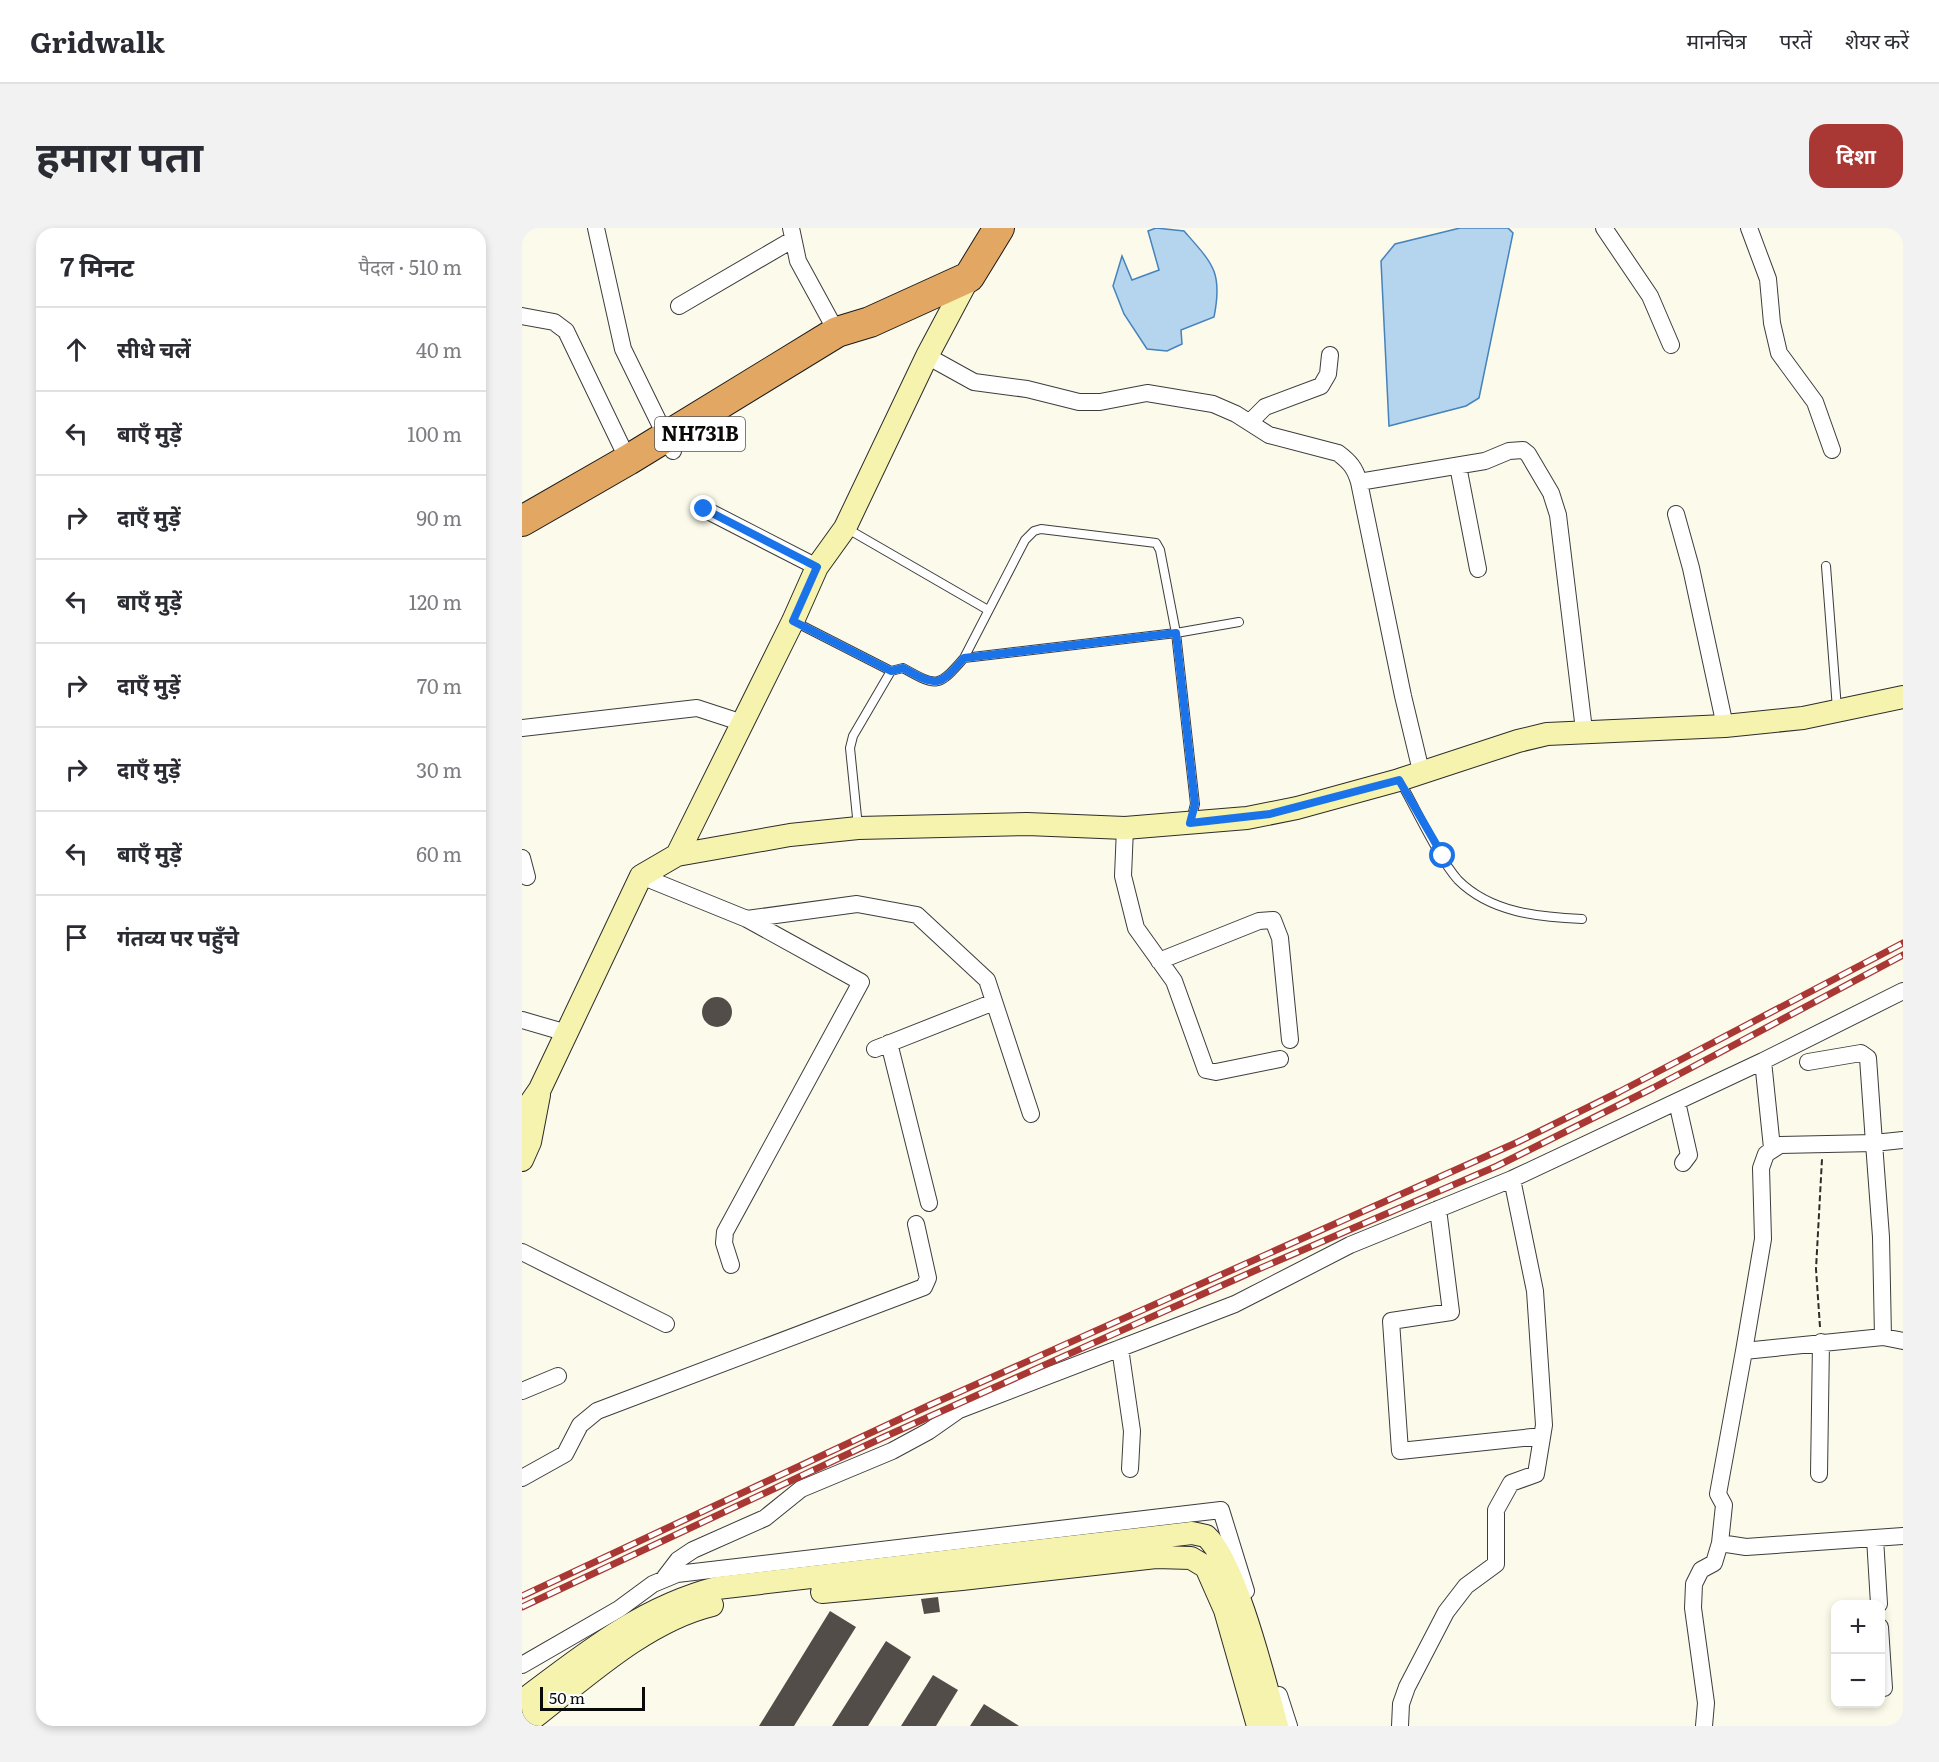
<!DOCTYPE html>
<html lang="hi">
<meta charset="utf-8">
<style>
body{margin:0;font-family:Literata,"Noto Sans Devanagari",serif;background:#f2f2f3;color:#2b2b33}
.controls{position:absolute;right:18px;bottom:18px;display:grid;overflow:hidden;border-radius:12px;box-shadow:0 3px 9px #0003}
.controls button{width:54px;height:54px;display:grid;place-items:center;padding:0;border:0;border-bottom:2px solid #e1e1e2;background:#fff;color:#2b2b33;font:30px sans-serif}
.scale{position:absolute;left:18px;bottom:15px;width:105px;box-sizing:border-box;padding-left:6px;border:3px solid #0a0a0a;border-top:0;font-size:16px;line-height:21px;white-space:nowrap;color:#0a0a0a;-webkit-text-stroke:4px #fff;paint-order:stroke}
.stop{position:absolute;width:18px;height:18px;margin:-14px;border:4px solid #1a73e8;border-radius:50%;background:#fff}
.stop.end{background:#1a73e8;border-color:#fff;box-shadow:0 2px 6px #0008}
.list{margin:0;padding:0;list-style:none}
h2{display:flex;justify-content:space-between;align-items:center;height:78px;margin:0;padding:0 24px;font-size:26px}
h2 small{font-size:20px;font-weight:400;color:#7c7c81}
.list li{display:grid;grid-template-columns:39px 1fr auto;gap:18px;align-items:center;box-sizing:border-box;height:84px;padding:0 24px;border-top:2px solid #e1e1e2}
.list b{display:block;font-size:22px;white-space:nowrap}
.list em{font-size:20px;font-style:normal;color:#7c7c81}
.icon{flex:none;width:33px;height:33px;fill:none;stroke:currentColor;stroke-width:2;stroke-linecap:round;stroke-linejoin:round}
.map{position:relative;flex:none;width:1381px;height:1498px;overflow:hidden;border-radius:18px}
header{display:flex;align-items:center;gap:36px;box-sizing:border-box;height:84px;padding:0 30px;background:#fff;border-bottom:2px solid #e1e1e2}
header strong{font-size:28px}
nav{display:flex;gap:33px;margin-inline-start:auto;font-size:21px}
.intro{display:flex;align-items:center;justify-content:space-between;box-sizing:border-box;height:144px;padding:0 36px}
h1{margin:0;font-size:42px}
.button{padding:15px 27px;border-radius:18px;background:#a93834;color:#fff;font-size:21px;font-weight:700}
main{display:flex;gap:36px;padding:0 36px}
aside{flex:1;background:#fff;border-radius:18px;box-shadow:0 3px 9px #0003}
.map>svg:first-child{display:block}
</style>
<header>
<strong>Gridwalk</strong>
<nav><a>मानचित्र</a><a>परतें</a><a>शेयर करें</a></nav>
</header>
<div class="intro"><h1>हमारा पता</h1><a class="button">दिशा</a></div>
<main>
<aside>
<h2>7 मिनट<small>पैदल · 510 m</small></h2>
<ul class="list">
<li><svg class="icon" aria-label="ahead" viewBox="0 0 24 24"><path d="M12 20V5M6 11l6-6 6 6"/></svg><div><b>सीधे चलें</b></div><em>40 m</em></li>
<li><svg class="icon" aria-label="left" viewBox="0 0 24 24"><path d="M17 20v-9H6M10 6l-5 5 5 5"/></svg><div><b>बाएँ मुड़ें</b></div><em>100 m</em></li>
<li><svg class="icon" aria-label="right" viewBox="0 0 24 24"><path d="M7 20v-9h11M14 6l5 5-5 5"/></svg><div><b>दाएँ मुड़ें</b></div><em>90 m</em></li>
<li><svg class="icon" aria-label="left" viewBox="0 0 24 24"><path d="M17 20v-9H6M10 6l-5 5 5 5"/></svg><div><b>बाएँ मुड़ें</b></div><em>120 m</em></li>
<li><svg class="icon" aria-label="right" viewBox="0 0 24 24"><path d="M7 20v-9h11M14 6l5 5-5 5"/></svg><div><b>दाएँ मुड़ें</b></div><em>70 m</em></li>
<li><svg class="icon" aria-label="right" viewBox="0 0 24 24"><path d="M7 20v-9h11M14 6l5 5-5 5"/></svg><div><b>दाएँ मुड़ें</b></div><em>30 m</em></li>
<li><svg class="icon" aria-label="left" viewBox="0 0 24 24"><path d="M17 20v-9H6M10 6l-5 5 5 5"/></svg><div><b>बाएँ मुड़ें</b></div><em>60 m</em></li>
<li><svg class="icon" aria-label="arrive" viewBox="0 0 24 24"><path d="M6 21V4h12l-3 4 3 4H6"/></svg><div><b>गंतव्य पर पहुँचे</b></div></li>
</ul>
</aside>
<div class="map">
<svg width="1381" height="1498" viewBox="0 0 1381 1498">
<rect width="100%" height="100%" fill="#fcfaea"/>
<path fill="#b5d4ee" stroke="#4583bc" stroke-width="1.5" d="M634,0L662,3C691,36 701,44 692,89L659,102L660,116L645,123L625,121L602,86L591,58L600,28L610,52L637,42L626,3Z
M938,0H986L991,5L957,170L944,178L867,198L859,33L873,16Z"/>
<path fill="#524d48" d="M180 784a15 15 0 1 1 30 0a15 15 0 1 1-30 0Z
M416,1369L418,1384L402,1386L399,1371Z
M308,1383L334,1399L272,1498H237Z
M364,1413L389,1429L346,1498H310Z
M411,1447L436,1462L414,1498H379Z
M462,1476L497,1498H448Z"/>
<g fill="none" stroke-linecap="round" stroke-linejoin="round">
<defs>
<path id="lane" d="M324,300L466,382
M1304,338L1315,481
M273,394L369,443
M442,430L503,312L512,303L519,301L634,315L638,322L654,405L717,394
M878,553C893,579 917,631 936,652C969,685 1017,689 1060,691
M336,599L328,520L331,508L369,443L381,440C415,459 416,460 442,430L654,405L673,576L669,592"/>
<path id="street" d="M74,0L101,121L151,223
M269,0L276,33L318,110
M1082,0L1128,68L1149,117
M1227,0L1246,51L1250,95L1257,125L1293,174L1310,222
M157,78L270,12
M0,88L32,94L44,103L108,236
M405,128L452,154L505,161L557,174H578L625,165L691,176L714,186L747,207L816,225C828,234 833,240 837,254L881,468L899,543
M728,194L743,179L799,158L806,146L808,127
M936,238L956,341
M837,254L963,233L987,223L1001,222L1006,226L1029,265L1036,287L1062,502
M182,281L295,339
M1154,286L1169,340L1203,498
M0,500L175,480L221,495
M603,600L601,648L614,700L652,753L684,842L694,844L758,831
M0,630L5,649
M119,648L225,691L335,676L395,687L465,752L509,886
M637,733L737,693L751,692L758,710L768,812
M0,792L45,805
M367,815L407,975
M353,821L472,774
M1241,833L1250,920
M1155,874L1167,927L1161,935
M916,981L929,1084L869,1093L878,1223L1020,1208
M0,1024L144,1096
M209,1037L202,1015L203,1004L339,754L225,691
M1361,1109L1359,1009L1352,915L1381,912
M598,1120L610,1203L608,1241
M1222,1123L1241,1011L1239,940L1244,926L1258,917L1352,915L1346,830L1339,825L1286,834
M0,1163L36,1148
M1297,1246L1299,1114
M0,1250L43,1226L58,1197L75,1183L402,1059L406,1050L394,996
M1353,1310L1357,1376
M1198,1315L1224,1319L1381,1308
M143,1349L156,1332L171,1322L243,1290L279,1261L370,1223L407,1203L437,1182L713,1076L828,1017L990,951L1241,833L1381,763
M1358,1399L1362,1460
M0,1437L97,1381L131,1356L155,1346L699,1282L724,1363
M757,1467L767,1498
M878,1498L879,1476L885,1459L924,1384L944,1358L974,1336V1282L989,1255L1014,1246L1022,1197L1013,1063L990,951
M1182,1498L1184,1475L1171,1380L1172,1356L1179,1342L1192,1335L1198,1315L1202,1277L1196,1266L1222,1123L1361,1109L1381,1113"/>
<path id="secondary" d="M155,627L268,607L336,600L505,596L603,600L725,590L775,580L877,552L996,513L1025,506L1203,498L1281,490L1381,469
M0,887L18,861L119,648L155,627L271,393L295,339L323,300L405,128L447,49
M0,932L8,914L17,867
M300,1364L440,1351L634,1329L669,1330L684,1339L703,1382L736,1498
M0,1473C61,1427 120,1379 195,1360L670,1305L684,1308C714,1335 743,1455 755,1498
M1,1498C58,1455 120,1394 190,1377"/>
<path id="highway" d="M0,293L106,232L315,104L348,94L447,49L477,0"/>
</defs>
<use href="#lane" stroke="#3d3d3d" stroke-width="10"/>
<use href="#street" stroke="#3d3d3d" stroke-width="18"/>
<use href="#secondary" stroke="#2c2c2c" stroke-width="24"/>
<use href="#highway" stroke="#1b1b1b" stroke-width="32"/>
<path stroke="#2c2c2c" stroke-width="2" stroke-dasharray="6 3" stroke-linecap="butt" d="M1298,1099L1294,1041L1300,931"/>
<use href="#lane" stroke="#fff" stroke-width="8"/>
<use href="#street" stroke="#fff" stroke-width="16"/>
<use href="#secondary" stroke="#f5f3ad" stroke-width="22"/>
<use href="#highway" stroke="#e2a762" stroke-width="30"/>
<defs>
<path id="rail" d="M0,1368L408,1177L996,914L1097,864L1381,715
M0,1379L362,1209L732,1043L975,938L1131,860L1381,727"/>
</defs>
<use href="#rail" stroke="#a93834" stroke-width="7"/>
<use href="#rail" stroke="#fff" stroke-width="4.5" stroke-dasharray="14" stroke-linecap="butt"/>
</g>
<g fill="none" stroke-linecap="round" stroke-linejoin="round">
<path stroke="#1a73e8" stroke-width="8" d="M182,281L295,339L271,393L369,443L381,440C415,459 417,459 442,430L654,405L673,576L668,595L748,586L877,552L921,628"/>
</g>
<g text-anchor="middle" stroke-width="6" stroke-linejoin="round" paint-order="stroke">
<rect fill="#fff" stroke="#545454" stroke-width="1.5" x="133" y="189" width="90" height="34" rx="4.5"/>
<g font-size="20" font-weight="bold" fill="#0a0a0a">
<text x="178" y="213">NH731B</text>
</g>
</g>
</svg>
<div class="controls">
<button>+</button>
<button>−</button>
</div>
<div class="scale">50 m</div>
<div class="stop" style="left:921px;top:628px"></div>
<div class="stop end" style="left:182px;top:281px"></div>
</div>
</main>
